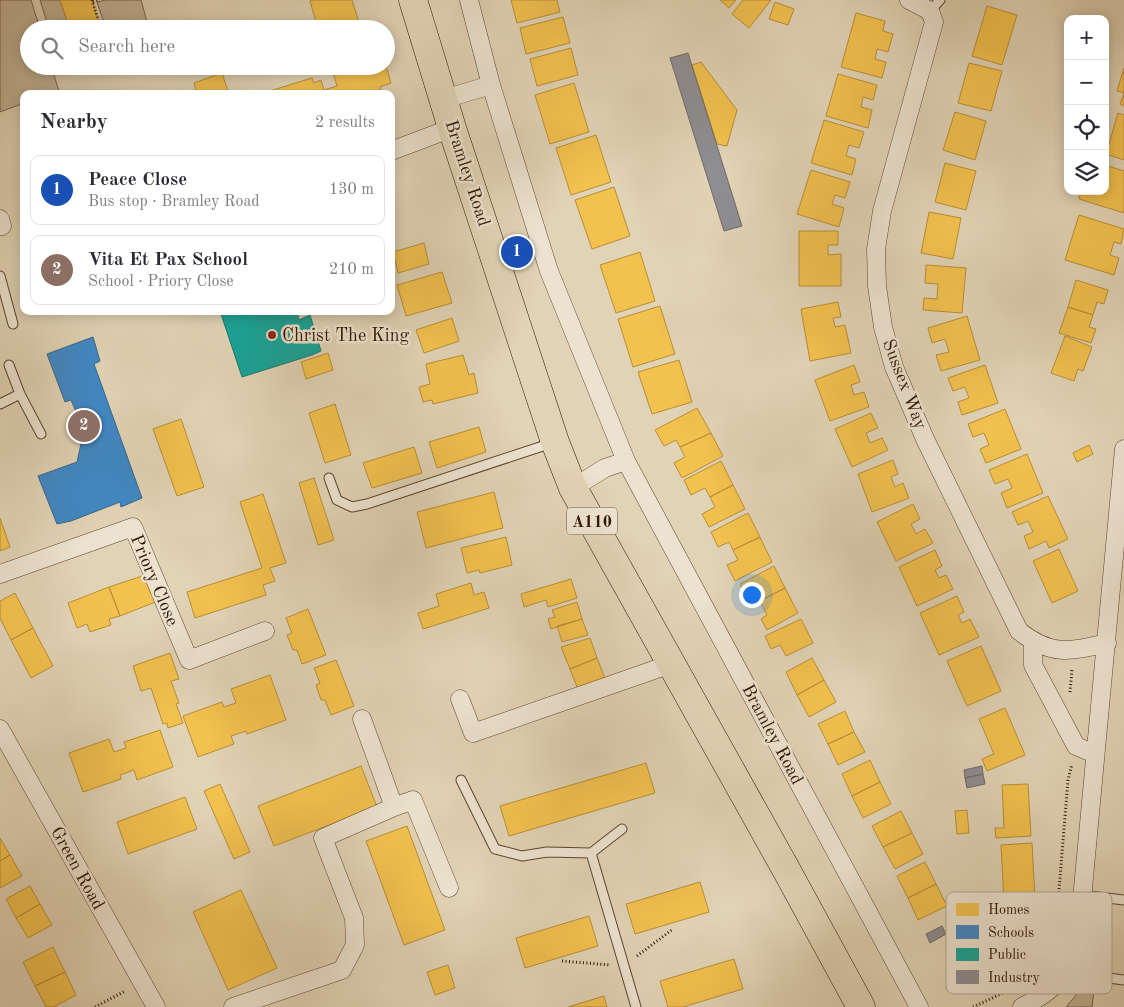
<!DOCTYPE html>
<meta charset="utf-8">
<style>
body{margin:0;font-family:"Old Standard TT",serif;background:#f2f2f3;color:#2b2b33}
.controls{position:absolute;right:15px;top:15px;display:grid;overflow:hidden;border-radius:10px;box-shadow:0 2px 12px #0003}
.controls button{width:45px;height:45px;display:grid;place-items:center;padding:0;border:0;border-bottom:1px solid #e1e1e2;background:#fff;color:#2b2b33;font:25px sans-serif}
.you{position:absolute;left:751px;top:594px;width:18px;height:18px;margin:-12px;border:4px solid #fff;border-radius:50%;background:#1a73e8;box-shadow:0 0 0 8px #1a73e833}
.badge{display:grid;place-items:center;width:32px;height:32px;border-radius:50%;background:#d93025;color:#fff;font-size:16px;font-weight:700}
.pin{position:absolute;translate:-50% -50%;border:2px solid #fff;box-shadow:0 1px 5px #0006}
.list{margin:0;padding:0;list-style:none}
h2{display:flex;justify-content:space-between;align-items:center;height:65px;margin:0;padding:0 20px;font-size:21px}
h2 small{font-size:16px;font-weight:400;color:#7c7c81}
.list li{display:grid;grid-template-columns:32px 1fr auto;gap:15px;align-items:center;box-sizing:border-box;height:70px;margin:0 10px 10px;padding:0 10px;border:1px solid #e1e1e2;border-radius:10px}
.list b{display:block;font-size:19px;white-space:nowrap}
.list p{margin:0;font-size:16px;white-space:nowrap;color:#7c7c81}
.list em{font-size:16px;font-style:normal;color:#7c7c81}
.icon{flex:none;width:28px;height:28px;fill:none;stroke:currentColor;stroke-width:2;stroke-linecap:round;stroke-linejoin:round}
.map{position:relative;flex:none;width:1124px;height:1007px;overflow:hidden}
.search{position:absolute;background:#fff;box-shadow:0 2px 12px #0003;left:20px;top:20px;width:375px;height:55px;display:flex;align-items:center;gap:12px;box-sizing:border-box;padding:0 18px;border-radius:28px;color:#7c7c81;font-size:19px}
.panel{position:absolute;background:#fff;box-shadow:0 2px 12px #0003;left:20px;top:90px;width:375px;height:225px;border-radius:10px}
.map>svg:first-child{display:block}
</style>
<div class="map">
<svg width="1124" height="1007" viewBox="0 0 1124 1007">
<rect width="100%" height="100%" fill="#e1d3b5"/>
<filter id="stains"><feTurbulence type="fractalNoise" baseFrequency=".004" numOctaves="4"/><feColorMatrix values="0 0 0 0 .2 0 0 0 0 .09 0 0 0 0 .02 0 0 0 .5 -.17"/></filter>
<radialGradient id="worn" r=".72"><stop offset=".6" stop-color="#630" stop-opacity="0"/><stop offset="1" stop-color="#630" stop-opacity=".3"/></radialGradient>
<path fill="#c3b396" stroke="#79644c" d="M0,0H31L40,29H29V66H51L59,91L50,94H24V103L0,112Z
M40,0H60L70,29H49Z
M106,0H141L149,29H106L97,2Z
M1083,987L1094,991L1092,1007H1066Z"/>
<path fill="#f2c14e" stroke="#b88e37" d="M60,0H92L101,29H70Z
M313,0H352L361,29L374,25L375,29H318L310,1Z
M511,0H557L560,12L517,23Z
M720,0H736L729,8Z
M743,0H771L749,28L732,14Z
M775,2L794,9L788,25L769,19Z
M987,6L1017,15L1002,65L972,56Z
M856,13L885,21L883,31L893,34L888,52L877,49L875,59L886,62L882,78L841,67Z
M563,17L570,43L526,54L520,28Z
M571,48L578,75L537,86L530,59Z
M701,62L737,110L727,146L717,144L692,65Z
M969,63L1002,71L991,111L958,103Z
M331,66H386L391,83L380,87L381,93L377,94H260L312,78L314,83L321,80L324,90L337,86Z
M1124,68V106L1120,104L1124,93L1117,91Z
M222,73L229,94H197L194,83Z
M838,74L877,85L873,100L863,97L861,107L872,110L868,128L826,116Z
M574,83L589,132L550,144L535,95Z
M955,112L986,121L975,160L943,150Z
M1118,113L1124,115V160L1106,154Z
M824,120L864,132L859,148L849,145L846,156L856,159L852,175L811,163Z
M596,135L611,182L571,195L556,148Z
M945,163L976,171L966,210L935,202Z
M1105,165L1124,171V213L1079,199L1081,191H1105Z
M811,170L850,182L845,198L835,195L832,204L844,208L839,227L797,214Z
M614,187L630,236L592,249L575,200Z
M929,212L961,218L953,259L921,253Z
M1079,215L1124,229L1121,244L1114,242L1110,255L1119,258L1114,275L1065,260Z
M799,231H838V245H828V255L841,254V286H799Z
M424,243L429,264L398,273L393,252Z
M640,252L655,301L616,313L600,265Z
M926,265L966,268L962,313L923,310L924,298L937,299L938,284L925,283Z
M442,272L452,303L406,316L397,285Z
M1076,280L1108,290L1104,304L1097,302L1093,315L1068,307Z
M838,302L841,317L833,318L835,327L845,325L851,353L810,361L801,309Z
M660,306L675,354L633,367L618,319Z
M1068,307L1093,315L1089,327L1096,329L1091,343L1059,333Z
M967,316L980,360L941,371L936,355L949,352L945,339L932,343L928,328Z
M452,318L459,341L424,353L416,330Z
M1065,336L1092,347L1083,371L1078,369L1074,381L1051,373Z
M328,353L333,370L306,379L301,362Z
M463,355L469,375L474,373L478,393L433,404L432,400L423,402L419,387L430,384L426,364Z
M679,360L692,402L652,414L638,372Z
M854,365L860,382L851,385L854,395L864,392L869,407L830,421L815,380Z
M985,365L998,403L962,415L958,402L969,398L965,387L953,391L948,378Z
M335,404L351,455L325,463L309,413Z
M697,408L711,433L680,447L676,440L664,446L655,430Z
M1005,409L1021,449L986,463L980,449L989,445L984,433L973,437L968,424Z
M871,413L878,428L866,433L870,443L882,438L888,450L852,467L835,429Z
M181,419L204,487L177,496L153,429Z
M479,427L486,452L437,468L429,442Z
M711,433L723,456L682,478L674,463L685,457L680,447Z
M1089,445L1093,454L1077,462L1073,453Z
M414,447L422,473L372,488L363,463Z
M1027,454L1043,493L1007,508L1001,493L1012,488L1008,479L995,484L989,470Z
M893,460L898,474L891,477L895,487L903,483L909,498L872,512L858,474Z
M721,461L733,485L710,497L705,488L691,495L684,480Z
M314,478L334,540L318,545L299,483Z
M733,485L745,509L709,527L702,514L715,507L710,497Z
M494,492L503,528L426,548L417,512Z
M263,494L286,563L270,568L275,581L263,585L266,595L195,618L187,592L262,568L240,502Z
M1048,496L1068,539L1049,548L1046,541L1029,549L1024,536L1033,532L1028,521L1018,525L1012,512Z
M913,504L920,519L911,524L916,534L925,529L933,543L896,561L877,522Z
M748,513L760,537L733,550L729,542L718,547L711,532Z
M0,518L10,547L0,551Z
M506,537L512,565L480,573L479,570L467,573L461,548Z
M760,537L772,562L735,581L727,565L738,560L733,550Z
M1059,549L1078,591L1052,603L1033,561Z
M935,550L942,566L935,570L939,578L946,575L953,589L917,606L899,567Z
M774,566L785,588L760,601L754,592L746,596L740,584Z
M148,574L158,601L120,616L109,587Z
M571,579L577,598L548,607L546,600L524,607L521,594Z
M471,583L474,595L484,592L489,608L423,629L418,613L439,606L436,594Z
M109,587L120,616L109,619L111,625L90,632L87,624L77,628L68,603Z
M785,588L798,613L767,630L761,619L767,615L760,601Z
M15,593L33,628L11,640L0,618V601Z
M957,596L964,612L958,615L962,623L970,619L979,637L939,655L920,613Z
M577,602L582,619L551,629L548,619L555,617L552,610Z
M308,609L326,655L302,664L297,650H293L287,635L292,633L286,618Z
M582,619L588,635L562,642L557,626Z
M801,619L813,643L786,656L780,645L771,649L765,636Z
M33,628L53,666L31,678L11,640Z
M590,638L597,658L570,669L561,647Z
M981,646L1001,691L967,706L947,661Z
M170,653L179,679L171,681L179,703L176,704L183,723L168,728L167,723L163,724L151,688L141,691L133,666Z
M597,658L606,681L579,692L570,669Z
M812,658L824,680L797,695L786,672Z
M336,660L354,706L331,715L325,700H321L316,685L320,683L314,668Z
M270,675L286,720L247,734L246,731L231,736L234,744L198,757L183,716L222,702L224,707L236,703L231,689Z
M824,680L836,702L809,717L797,695Z
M1005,708L1025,755L987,771L982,759L994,754L979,719Z
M845,711L854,732L828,744L818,724Z
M160,730L173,767L137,780L134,770L120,775L121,779L83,792L69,753L109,739L114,752L126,748L124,742Z
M854,732L865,752L838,765L828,744Z
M870,760L880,782L852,796L842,774Z
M646,763L655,793L509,836L500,806Z
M361,766L377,807L274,846L258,806Z
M880,782L891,804L863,818L852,796Z
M220,784L250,852L234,859L204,791Z
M1028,784L1031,836L996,838L995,828H1004L1002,785Z
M185,797L197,829L128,854L117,822Z
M967,810L969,833L957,834L955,811Z
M901,811L912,833L883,847L872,826Z
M407,826L445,930L404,945L366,841Z
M912,833L923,854L895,869L883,847Z
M0,838L10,855L0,861Z
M1032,843L1035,899L1004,901L1001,845Z
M10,855L22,876L0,888V861Z
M925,862L936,884L908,898L897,876Z
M700,882L709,912L635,934L626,904Z
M936,884L947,906L918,920L908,898Z
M30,886L40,904L16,918L6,899Z
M241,890L277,968L228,990L193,912Z
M40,904L52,925L28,938L16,918Z
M589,916L598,946L525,968L516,938Z
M53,947L65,972L35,986L23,962Z
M734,959L743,989L683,1007H668L660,981Z
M448,965L455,988L435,995L427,972Z
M65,972L76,995L54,1007H46L35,986Z
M604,996L607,1007H568Z"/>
<path fill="#3f88c5" stroke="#3a668a" d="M93,337L100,361L94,364L142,498L121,507L120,502L71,521L57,524L38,476L77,462L81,444L73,426L80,421L71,400L65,402L47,354Z"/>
<path fill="#17a398" stroke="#1e796b" d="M220,311H297L299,320L310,315L321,351L312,355L242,377Z"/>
<path fill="#8d8d92" stroke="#716966" d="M688,53L742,226L724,231L670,58Z
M982,766L983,774L965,778L964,770Z
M983,774L985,784L967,788L965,778Z
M942,926L946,934L930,943L926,934Z"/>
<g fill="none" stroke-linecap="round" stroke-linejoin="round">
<defs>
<path id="lane" d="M930,11L940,0
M0,276L13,324
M9,365L20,394L41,434
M0,404L20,394
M329,478L337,500L352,507L367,504L552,443
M461,780L495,849L522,856L547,852L591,853L636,1007
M591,853L622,829
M1082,895L1124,900
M1070,964L1101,977L1124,980"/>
<path id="street" d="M469,0L491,85L549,271L626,461L919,1007
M909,0L930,11L934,22L882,211L876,249L877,286L883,327L894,367L925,439L1019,631C1051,656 1069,652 1107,643
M444,99L491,85
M391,151L452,128
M0,219L2,226H0
M573,488L605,468L626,461
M0,574L133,527L189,660L265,631
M1033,642V665L1076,746L1095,754
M460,699L473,733L671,664
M362,719L394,807L413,800L449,888
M0,729L156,1007
M233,1007L342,970L355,945L354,918L323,838L394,807
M1022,1007C1056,990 1066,977 1078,942L1124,449"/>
<path id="primary" d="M413,0L452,128L555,442L573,488L787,871L861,1007"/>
</defs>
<use href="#lane" stroke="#5c452e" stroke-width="11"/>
<use href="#street" stroke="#5c452e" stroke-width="19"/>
<use href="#primary" stroke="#2f1601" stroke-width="29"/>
<path stroke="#2f1601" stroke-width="3" stroke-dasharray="1 2.5" stroke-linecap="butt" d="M92,0L101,29
M93,2L98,0
M1070,692L1072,669
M637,956L673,929
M562,961L610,965
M95,1007L125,991
M973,1007L1005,992L1040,969L1049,954L1055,939L1068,780L1072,764"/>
<use href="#lane" stroke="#ece2cf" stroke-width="9"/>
<use href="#street" stroke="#ece2cf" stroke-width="18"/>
<use href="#primary" stroke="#e1d3b5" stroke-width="28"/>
</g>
<circle fill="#8f2418" stroke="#ece2cf" stroke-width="2" cx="272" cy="335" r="5"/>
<g text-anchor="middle" stroke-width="5" stroke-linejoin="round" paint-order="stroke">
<rect fill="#ece2cf" stroke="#68533f" stroke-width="1" x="567" y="507.5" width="50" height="27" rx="4"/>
<g font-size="16" font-weight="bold" fill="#2f1601">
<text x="592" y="527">A110</text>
</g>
<g font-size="18" fill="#2f1601" stroke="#ece2cf">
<text transform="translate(468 173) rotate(72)" y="6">Bramley Road</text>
<text transform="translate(905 384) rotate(69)" y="6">Sussex Way</text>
<text transform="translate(155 580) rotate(67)" y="6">Priory Close</text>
<text transform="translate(773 734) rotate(62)" y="6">Bramley Road</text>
<text transform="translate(78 868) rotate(61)" y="6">Green Road</text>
</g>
<g font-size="18" fill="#2f1601" stroke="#ece2cf" text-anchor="start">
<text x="282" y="341">Christ The King</text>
</g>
</g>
<rect x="946" y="892" width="166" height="102" rx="8" fill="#ece2cf" stroke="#b3a591" stroke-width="1"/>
<rect x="956" y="903" width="23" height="13" fill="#f2c14e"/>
<rect x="956" y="925" width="23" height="14" fill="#3f88c5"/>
<rect x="956" y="948" width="23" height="13" fill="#17a398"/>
<rect x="956" y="970" width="23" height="14" fill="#8d8d92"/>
<g font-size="14" fill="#2f1601">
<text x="988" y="914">Homes</text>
<text x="988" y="937">Schools</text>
<text x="988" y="959">Public</text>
<text x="988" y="982">Industry</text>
</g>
<rect width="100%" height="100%" filter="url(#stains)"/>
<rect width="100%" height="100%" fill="url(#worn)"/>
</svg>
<div class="controls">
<button>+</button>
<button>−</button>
<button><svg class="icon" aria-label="locate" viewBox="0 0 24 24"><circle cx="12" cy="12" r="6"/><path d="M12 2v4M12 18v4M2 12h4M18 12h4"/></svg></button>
<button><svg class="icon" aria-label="layers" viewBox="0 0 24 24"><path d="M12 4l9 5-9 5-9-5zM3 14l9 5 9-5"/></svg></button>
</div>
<div class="you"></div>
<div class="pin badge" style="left:517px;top:252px;background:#1a4fb4">1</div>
<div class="pin badge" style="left:84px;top:426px;background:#8d6e63">2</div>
<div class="search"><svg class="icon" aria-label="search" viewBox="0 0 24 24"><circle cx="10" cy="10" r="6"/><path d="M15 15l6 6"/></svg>Search here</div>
<section class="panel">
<h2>Nearby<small>2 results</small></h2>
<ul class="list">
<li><span class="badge" style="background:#1a4fb4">1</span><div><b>Peace Close</b><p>Bus stop · Bramley Road</p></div><em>130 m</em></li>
<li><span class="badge" style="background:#8d6e63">2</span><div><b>Vita Et Pax School</b><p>School · Priory Close</p></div><em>210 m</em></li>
</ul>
</section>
</div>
